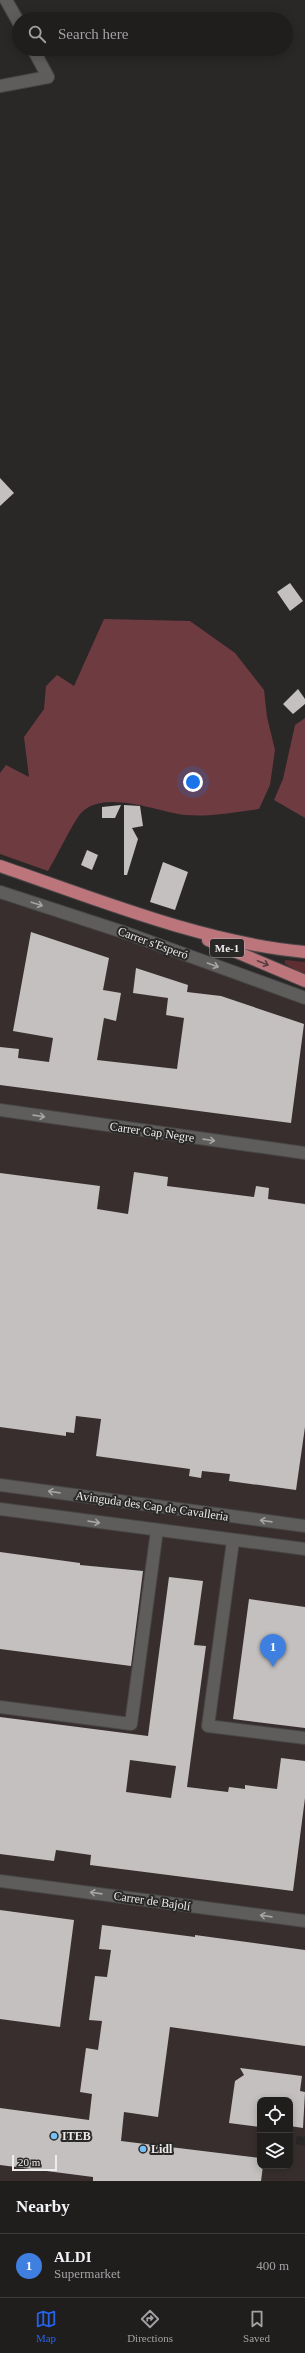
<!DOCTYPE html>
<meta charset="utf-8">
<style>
body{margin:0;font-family:"Times New Roman",serif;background:#282626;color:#f1f3f6}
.controls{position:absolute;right:12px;bottom:12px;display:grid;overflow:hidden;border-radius:8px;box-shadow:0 2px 10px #0003}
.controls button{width:36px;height:36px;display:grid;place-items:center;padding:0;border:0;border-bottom:1px solid #3d3b3b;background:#201d1d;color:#f1f3f6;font:20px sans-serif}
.scale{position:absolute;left:12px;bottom:10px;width:45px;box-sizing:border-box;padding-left:4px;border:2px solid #edebeb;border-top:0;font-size:11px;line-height:14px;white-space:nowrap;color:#edebeb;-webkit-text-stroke:3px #2a2727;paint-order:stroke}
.you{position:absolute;left:193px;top:782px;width:14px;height:14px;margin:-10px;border:3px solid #fff;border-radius:50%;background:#1a73e8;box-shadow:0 0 0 6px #1a73e833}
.badge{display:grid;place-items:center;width:26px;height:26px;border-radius:50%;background:#2563eb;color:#fff;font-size:13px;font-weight:700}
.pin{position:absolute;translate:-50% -33px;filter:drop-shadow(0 1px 2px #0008)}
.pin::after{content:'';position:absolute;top:21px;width:14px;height:12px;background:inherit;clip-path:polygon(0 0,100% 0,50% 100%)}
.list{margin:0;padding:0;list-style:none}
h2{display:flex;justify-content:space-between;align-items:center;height:52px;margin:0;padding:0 16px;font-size:17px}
h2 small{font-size:13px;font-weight:400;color:#a2a2a4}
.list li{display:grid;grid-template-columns:26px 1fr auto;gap:12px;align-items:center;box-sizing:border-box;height:64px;padding:0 16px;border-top:1px solid #3d3b3b}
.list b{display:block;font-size:15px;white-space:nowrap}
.list p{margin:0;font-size:13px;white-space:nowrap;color:#a2a2a4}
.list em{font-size:13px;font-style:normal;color:#a2a2a4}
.icon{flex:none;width:22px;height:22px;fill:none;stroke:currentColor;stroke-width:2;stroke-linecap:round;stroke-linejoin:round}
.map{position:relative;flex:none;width:305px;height:2181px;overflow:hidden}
.search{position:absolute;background:#201d1d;box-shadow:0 2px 10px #0003;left:12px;right:12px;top:12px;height:44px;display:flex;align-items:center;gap:10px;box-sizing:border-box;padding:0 14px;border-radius:22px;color:#a2a2a4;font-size:15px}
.sheet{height:116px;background:#201d1d}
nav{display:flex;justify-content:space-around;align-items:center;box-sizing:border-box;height:56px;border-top:1px solid #3d3b3b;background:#201d1d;font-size:11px;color:#a2a2a4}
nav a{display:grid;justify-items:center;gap:2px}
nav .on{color:#2563eb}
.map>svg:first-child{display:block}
</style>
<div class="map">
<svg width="305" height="2181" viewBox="0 0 305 2181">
<rect width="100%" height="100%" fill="#2a2727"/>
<path fill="#382e2e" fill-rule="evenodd" d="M0,893L305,1005V2137L297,2136L296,2144L305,2146V2181H0ZM260,2100H290V2166H260Z"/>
<path fill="#5e2e32" d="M285,960L305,962V975L285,964Z"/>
<path fill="#6e3b40" d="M104,619L190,621L235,653L264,690L267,717L275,750L270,785L259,809C235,812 210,817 186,815C158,812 106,789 82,812C74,820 56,858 48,871L0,854V773L6,765L29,777L24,737L44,709L46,686L57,675L74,686Z
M305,718V818L274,800L283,779L295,725Z"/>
<path fill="#c4c0c0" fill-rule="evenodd" d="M0,478L14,493L0,506Z
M290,583L303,601L290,611L277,592Z
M298,689L305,699V704L293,714L283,704Z
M121,805L115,818H102V807Z
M124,805L140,806L143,826L132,828L138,839L127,875H124Z
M87,850L98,855L92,870L81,865Z
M163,862L188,872L175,910L150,902Z
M31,932L109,958L103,990L121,993L116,1021L104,1018L97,1060L177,1069L184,1018L166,1015L168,998L133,993L136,968L188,985L187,992L221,996L304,1024L291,1123L0,1085V1047L19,1049L18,1058L49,1062L53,1038L13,1031Z
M134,1172L168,1177L167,1186L254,1197L256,1186L269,1188L268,1199L305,1204V1427L296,1490L229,1481L230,1474L202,1471L201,1478L189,1476L190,1469L96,1456L101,1419L76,1416L74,1433L66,1432V1436L0,1427V1173L100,1186L97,1209L128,1214Z
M0,1552L80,1563V1565L143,1571L131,1666L0,1649Z
M169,1577L203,1581L194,1645L206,1646L187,1787L228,1792L229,1787L245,1789V1785L277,1789L281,1758L305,1761V1798L293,1891L90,1865L91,1855L56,1850L54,1861L0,1854V1717L148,1736ZM130,1760L176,1766L171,1798L126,1792Z
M249,1599L305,1607V1728L233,1719Z
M0,1910L74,1920L60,2027L0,2019Z
M102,1925L195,1937V1935L305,1950V2046L170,2027L158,2117L124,2112L121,2141L260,2158V2166H263L261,2181H93V2177L0,2165V2108L89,2120L92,2094L80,2092L86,2048L98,2050L102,2021L89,2020L95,1976L107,1977L111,1950L99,1949Z
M240,2068L302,2076L300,2091L305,2092L303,2128L290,2126V2100H260V2127L229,2123L235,2081L244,2075Z"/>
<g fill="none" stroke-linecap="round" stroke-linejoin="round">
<defs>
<path id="minor" d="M6,0L19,23
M0,86L48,77L33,49
M0,892L126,933L305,998
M0,1110L305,1153
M0,1485L305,1526
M0,1509L305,1549
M233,1541L208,1726L305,1738
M0,1707L131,1724L157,1530
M0,1881L305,1921"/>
<path id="major" d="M0,866C96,899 204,943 305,952
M208,940L305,981"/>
</defs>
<use href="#minor" stroke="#474545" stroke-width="14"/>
<use href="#major" stroke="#474545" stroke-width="14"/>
<use href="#minor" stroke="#5f5c5c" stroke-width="12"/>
<use href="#major" stroke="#bd757c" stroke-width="12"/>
</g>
<defs><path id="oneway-shaft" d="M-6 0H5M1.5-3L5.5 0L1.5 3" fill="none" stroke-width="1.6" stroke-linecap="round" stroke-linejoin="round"/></defs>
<g stroke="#a6a4a4">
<use href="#oneway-shaft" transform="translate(37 904) rotate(18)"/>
<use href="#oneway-shaft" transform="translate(213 965) rotate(20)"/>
<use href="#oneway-shaft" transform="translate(39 1116) rotate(8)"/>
<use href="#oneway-shaft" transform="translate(209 1140) rotate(8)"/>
<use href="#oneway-shaft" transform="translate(54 1492) rotate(-172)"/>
<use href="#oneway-shaft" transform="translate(266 1521) rotate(-172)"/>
<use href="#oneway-shaft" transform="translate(94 1522) rotate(8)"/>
<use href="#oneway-shaft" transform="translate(96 1893) rotate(-172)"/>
<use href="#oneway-shaft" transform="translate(266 1916) rotate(-172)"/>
</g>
<use stroke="#563e40" href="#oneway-shaft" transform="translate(263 963) rotate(22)"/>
<g fill="#75c0f6" stroke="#2a2727" stroke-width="1.5">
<circle cx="54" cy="2136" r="4"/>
<circle cx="143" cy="2149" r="4"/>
</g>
<g text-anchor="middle" stroke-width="4" stroke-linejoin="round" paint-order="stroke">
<rect fill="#2a2727" stroke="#b2b0b0" stroke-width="1" x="210" y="939" width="34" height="18" rx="3"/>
<g font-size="11" font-weight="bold" fill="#edebeb">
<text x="227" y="952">Me-1</text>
</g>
<g font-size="12" fill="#edebeb" stroke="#2a2727">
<text transform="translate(153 943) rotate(20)" y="4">Carrer s'Esperó</text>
<text transform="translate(152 1132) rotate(8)" y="4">Carrer Cap Negre</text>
<text transform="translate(152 1506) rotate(8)" y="4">Avinguda des Cap de Cavalleria</text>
<text transform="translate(152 1901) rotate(8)" y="4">Carrer de Bajolí</text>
</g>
<g font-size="12" font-weight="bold" fill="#edebeb" stroke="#2a2727" text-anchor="start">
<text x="62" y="2140">ITEB</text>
<text x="151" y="2153">Lidl</text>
</g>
</g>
</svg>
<div class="controls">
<button><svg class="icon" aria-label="locate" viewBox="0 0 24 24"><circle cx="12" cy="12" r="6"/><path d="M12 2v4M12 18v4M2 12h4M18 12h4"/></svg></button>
<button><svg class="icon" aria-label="layers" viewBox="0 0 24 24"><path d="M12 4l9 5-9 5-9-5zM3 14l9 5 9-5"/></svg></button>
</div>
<div class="scale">20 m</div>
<div class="you"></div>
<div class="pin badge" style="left:273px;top:1667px;background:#3f7fe0">1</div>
<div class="search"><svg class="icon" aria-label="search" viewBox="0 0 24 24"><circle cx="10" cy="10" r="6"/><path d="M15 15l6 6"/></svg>Search here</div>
</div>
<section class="sheet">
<h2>Nearby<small></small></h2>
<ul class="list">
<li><span class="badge" style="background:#3f7fe0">1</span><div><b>ALDI</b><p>Supermarket</p></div><em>400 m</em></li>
</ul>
</section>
<nav>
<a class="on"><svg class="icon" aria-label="map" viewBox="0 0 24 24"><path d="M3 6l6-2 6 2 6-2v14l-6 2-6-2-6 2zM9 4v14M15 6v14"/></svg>Map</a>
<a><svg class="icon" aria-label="directions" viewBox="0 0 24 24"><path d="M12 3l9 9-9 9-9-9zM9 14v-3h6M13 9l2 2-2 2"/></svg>Directions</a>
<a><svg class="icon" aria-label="saved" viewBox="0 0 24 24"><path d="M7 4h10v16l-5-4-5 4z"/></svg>Saved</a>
</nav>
